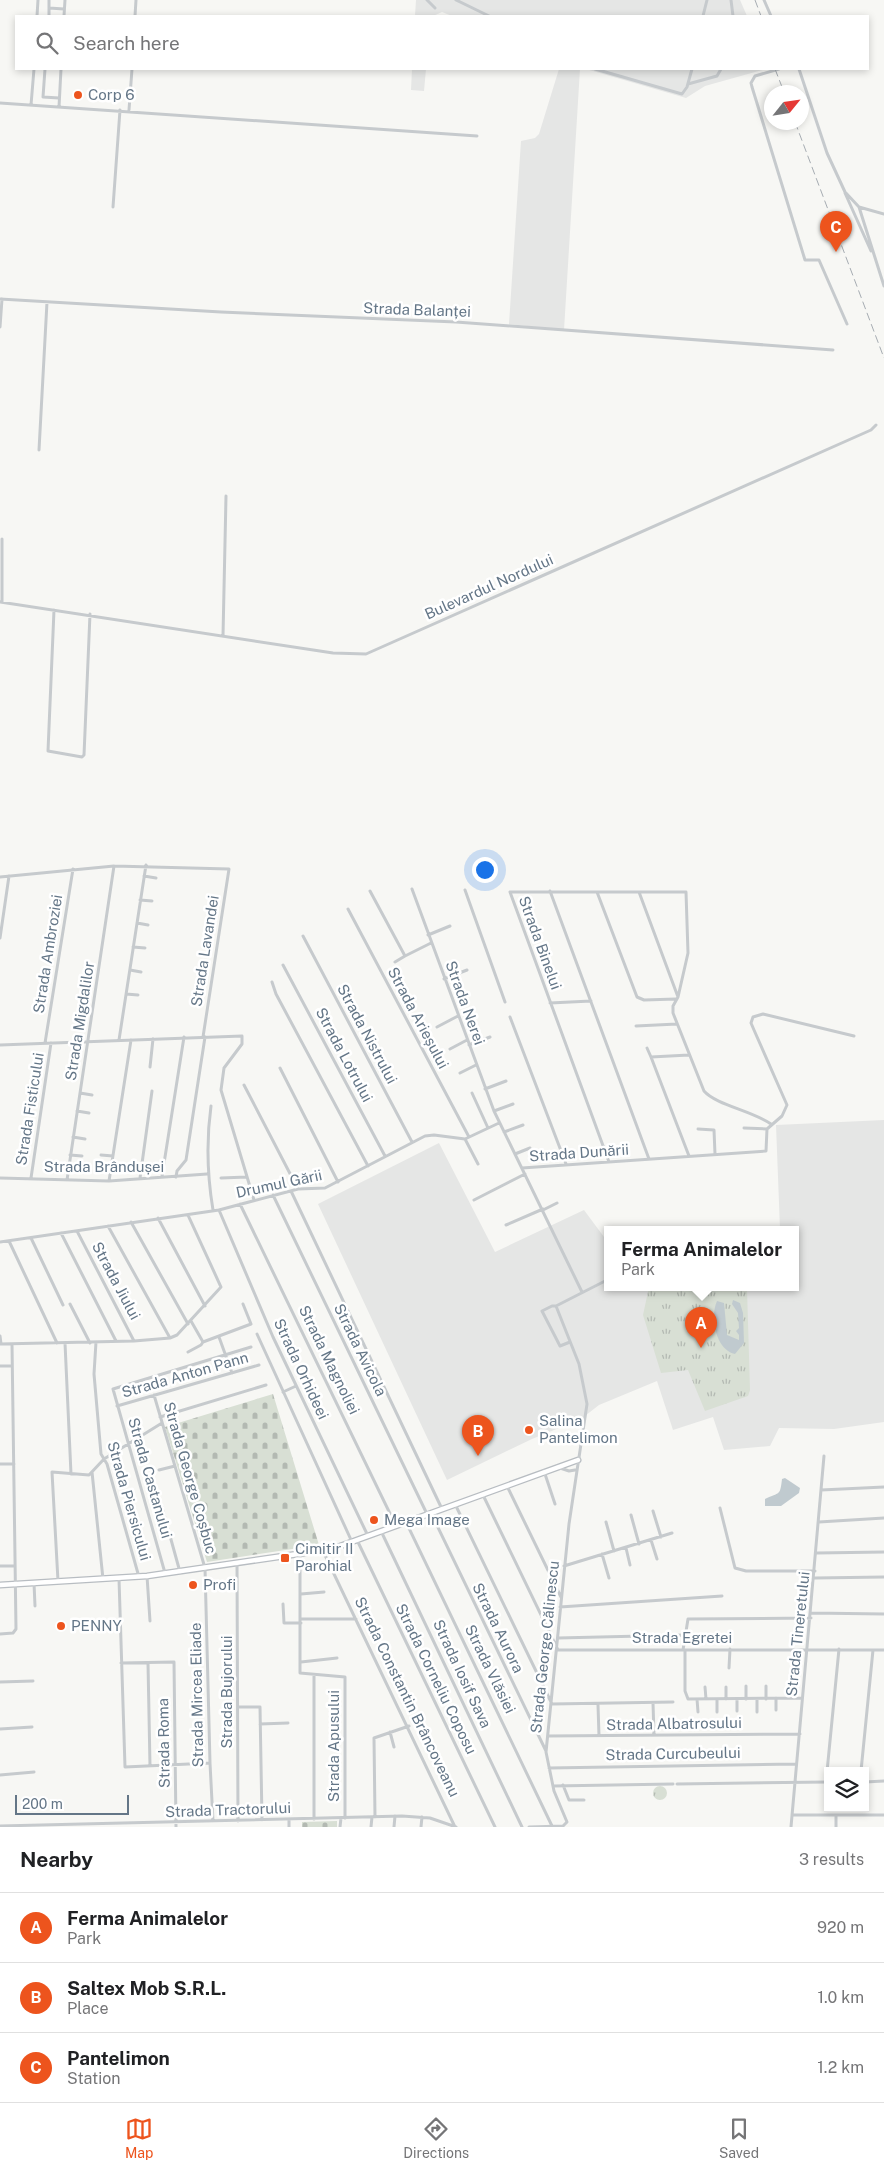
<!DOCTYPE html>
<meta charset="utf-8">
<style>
body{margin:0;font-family:"Public Sans",sans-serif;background:#f6f6f6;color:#202124}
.controls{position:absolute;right:15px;bottom:15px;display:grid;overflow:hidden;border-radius:0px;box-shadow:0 2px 8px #0003}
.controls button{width:45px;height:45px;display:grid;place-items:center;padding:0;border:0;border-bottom:1px solid #e0e0e0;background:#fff;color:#202124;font:25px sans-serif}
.compass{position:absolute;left:764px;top:85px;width:45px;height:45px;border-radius:50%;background:#fff;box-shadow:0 2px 8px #0003;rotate:60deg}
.scale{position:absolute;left:15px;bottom:12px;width:114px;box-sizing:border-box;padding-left:5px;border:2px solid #647687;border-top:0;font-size:14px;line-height:18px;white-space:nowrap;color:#647687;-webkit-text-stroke:4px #fff;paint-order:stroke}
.you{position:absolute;left:484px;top:869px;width:18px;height:18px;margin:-12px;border:4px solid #fff;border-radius:50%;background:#1a73e8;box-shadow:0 0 0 8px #1a73e833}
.badge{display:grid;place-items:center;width:32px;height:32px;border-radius:50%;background:#ed541d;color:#fff;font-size:16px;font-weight:700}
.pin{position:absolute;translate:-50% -41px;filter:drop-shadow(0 1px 2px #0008)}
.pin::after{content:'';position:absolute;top:26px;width:18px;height:15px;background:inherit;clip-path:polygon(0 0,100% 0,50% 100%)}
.popup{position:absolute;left:604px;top:1226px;width:195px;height:65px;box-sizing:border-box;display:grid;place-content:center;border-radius:0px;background:#fff;filter:drop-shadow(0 1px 4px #0005);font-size:16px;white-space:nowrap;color:#757577}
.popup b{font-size:19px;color:#202124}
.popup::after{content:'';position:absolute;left:50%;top:100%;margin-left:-10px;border:10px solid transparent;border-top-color:#fff}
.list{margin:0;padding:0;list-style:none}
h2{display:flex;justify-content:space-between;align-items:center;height:65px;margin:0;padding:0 20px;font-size:21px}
h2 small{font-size:16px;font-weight:400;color:#757577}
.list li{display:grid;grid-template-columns:32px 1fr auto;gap:15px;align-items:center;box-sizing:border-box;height:70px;padding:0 20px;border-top:1px solid #e0e0e0}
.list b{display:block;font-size:19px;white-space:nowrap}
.list p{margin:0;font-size:16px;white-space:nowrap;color:#757577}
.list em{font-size:16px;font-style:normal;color:#757577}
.icon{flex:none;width:28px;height:28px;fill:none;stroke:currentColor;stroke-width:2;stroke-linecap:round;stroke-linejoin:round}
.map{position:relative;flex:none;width:884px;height:1827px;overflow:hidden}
.search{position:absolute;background:#fff;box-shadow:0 2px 8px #0003;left:15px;right:15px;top:15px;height:55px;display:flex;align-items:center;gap:12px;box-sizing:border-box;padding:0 18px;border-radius:0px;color:#757577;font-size:19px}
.sheet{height:275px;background:#fff}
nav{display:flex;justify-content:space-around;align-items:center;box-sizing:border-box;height:70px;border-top:1px solid #e0e0e0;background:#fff;font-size:14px;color:#757577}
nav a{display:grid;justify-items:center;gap:2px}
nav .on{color:#ed541d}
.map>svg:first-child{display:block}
</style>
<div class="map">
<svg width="884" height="1827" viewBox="0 0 884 1827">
<defs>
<pattern id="cemetery-stones" width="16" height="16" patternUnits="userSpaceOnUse" patternTransform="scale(1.25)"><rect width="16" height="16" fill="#d8dfd4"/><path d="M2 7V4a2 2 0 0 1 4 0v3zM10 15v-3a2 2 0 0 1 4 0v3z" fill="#b3b9b2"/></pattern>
<pattern id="park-tufts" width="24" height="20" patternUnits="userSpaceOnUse" patternTransform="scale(1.25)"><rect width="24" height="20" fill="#d8dfd4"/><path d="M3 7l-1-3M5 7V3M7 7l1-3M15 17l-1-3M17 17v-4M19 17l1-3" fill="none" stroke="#b3b9b2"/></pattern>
</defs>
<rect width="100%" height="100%" fill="#f7f7f4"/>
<path fill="#e5e6e5" d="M416,0H740L747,16H452L442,12L433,16H415Z
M412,69H426L424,91L411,90Z
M559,69H580L564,330L509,324L521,141L535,138L539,134Z
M586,69H766L705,86L686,98Z
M884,1120V1422L834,1429L779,1428L770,1446L724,1450L713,1417L673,1430L657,1381L599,1405L581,1419L532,1439L447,1480L318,1204L439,1143L495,1252L584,1210L607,1241V1287H795V1229H780L776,1125Z"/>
<path fill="url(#cemetery-stones)" d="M273,1394L319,1545L207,1562L165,1427Z
M337,1821V1827H302V1822Z"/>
<path fill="url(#park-tufts)" d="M649,1287L692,1290L747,1288L750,1390L748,1396L705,1411L688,1370L661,1373L643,1315Z
M653 1793a7 7 0 1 1 14 0a7 7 0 1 1-14 0Z"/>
<path fill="#c0cacf" d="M733,1300L740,1303L743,1313L744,1343L735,1354C715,1350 710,1316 717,1301L724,1303L727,1335L739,1340V1335L736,1331L739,1328L738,1313L732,1304Z
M785,1478L800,1488L799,1493L781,1506H765V1499C780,1492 780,1496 782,1479Z"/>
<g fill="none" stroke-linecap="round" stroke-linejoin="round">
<defs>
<path id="secondary" d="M0,1585L147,1576L332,1549L578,1460"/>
</defs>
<use href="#secondary" stroke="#b8bdc2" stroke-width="7"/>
<path stroke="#c6cacd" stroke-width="3" d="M427,0L435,8
M456,0L489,16
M731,0L733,16
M764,0L771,16
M49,8L64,9
M37,16L38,0
M49,16V0
M64,16L65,0
M135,16L136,0
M703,16L707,0
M45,69L43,97L59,98
M595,69L682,94L687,87L692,69
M779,69L755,76L751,83L752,87L805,260H819L847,324
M799,69L827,153L845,192L859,207L884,286
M688,84L717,76L721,69
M0,103L477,136
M31,105L34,69
M59,107L61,69
M129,110L132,69
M845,193L871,251
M113,207L120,110
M859,207L884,214
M0,299L221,312L456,322L833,350
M0,327L2,299
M39,450L47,302
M0,602L333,653L366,654L871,430L876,425
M2,602V539
M54,610L48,751L82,757L84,755L90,614
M223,636L226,496
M144,876L156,878
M0,877L114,866L229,869L203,1037
M412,889L494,1111L582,1292
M465,890L505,1002
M370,891L405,956L431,943
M550,891L649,1159
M597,892L637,997L644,1000L676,999
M639,892L678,997L673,1006V1013L704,1091C716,1105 753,1111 771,1124
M140,900L152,901
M348,909L469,1137
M137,923L148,925
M428,935L450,926
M303,936L412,1142
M0,938L9,876
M133,947L145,948
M395,962L405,956
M283,965L385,1156
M130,970L141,972
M444,979L467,970
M272,982L276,994L368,1166
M126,994L138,995
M550,1003L591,1001
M510,1017L566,1164
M636,1026L677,1024
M437,1027L458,1016
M119,1040L146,865
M45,1043L73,869
M0,1045L242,1036V1044L224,1068L221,1090L254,1200
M469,1045L490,1037
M647,1048L651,1057
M450,1049L467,1040
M150,1067L153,1039
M280,1068L338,1182
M460,1073L476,1065
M244,1085L298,1189
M485,1089L506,1081
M80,1093L92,1095
M472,1093L488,1128
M211,1106C206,1142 207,1174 213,1210
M77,1111L89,1113
M494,1111L513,1104
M744,1128L767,1129
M698,1129L714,1130L715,1154
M504,1132L523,1125
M73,1137L85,1139
M465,1139L478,1164
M515,1154L530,1148
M70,1155L82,1156
M101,1155L113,1156
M689,1156L651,1057L689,1055
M609,1162L510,892H686L688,953L678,997
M522,1168L766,1151L767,1129L782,1116L787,1105L754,1030L751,1023L753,1017L763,1014L854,1036
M162,1176L184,1037
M176,1177L177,1171L186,1160L205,1037
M0,1178L109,1181L207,1174
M31,1178L51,1043
M140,1178L152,1091
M221,1178L247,1177
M67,1180L114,866
M109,1181L131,1040
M291,1191L442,1509
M273,1195L427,1514
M474,1200L525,1174
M240,1204L396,1526
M219,1210L273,1337L368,1536
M543,1210L557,1203
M158,1218L205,1306
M131,1222L188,1324
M506,1225L543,1209
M108,1226L170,1338
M77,1231L134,1341
M61,1233L116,1341
M31,1238L63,1305
M9,1241L57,1343
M0,1242L219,1210L298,1189L325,1188L425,1136L434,1135L465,1139L499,1123
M70,1304L90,1343
M556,1306H552L542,1311L560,1346L570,1342
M191,1321L203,1342L251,1324L243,1304
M257,1334L352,1542
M0,1336L1,1344
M219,1337L232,1373
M96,1342L94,1374L101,1454L107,1464L139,1577
M65,1343L71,1474
M0,1344L134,1341L170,1338L177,1335L221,1287L188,1215
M188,1352L201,1345L203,1342
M0,1366H12
M283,1392L296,1386
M154,1395L205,1568L210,1763L213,1821
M117,1406L259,1365
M160,1417L266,1385
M0,1464H14
M557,1467L569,1471L575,1470
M159,1470L175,1466
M544,1471L555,1504
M92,1472L103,1579
M507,1486L561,1597
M821,1490L884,1487
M483,1495L558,1650H884
M455,1504L552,1704L673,1702
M162,1507L180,1572
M720,1508L735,1568L746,1571H815
M653,1511L661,1537
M431,1513L546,1751
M631,1515L639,1544
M406,1522L552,1826
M606,1522L614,1551
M819,1522L884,1518
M381,1531L522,1827
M357,1540L495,1827
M651,1540L657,1559
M626,1548L630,1565
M323,1551L455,1827
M817,1553L884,1552
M300,1554V1673L345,1677V1818
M602,1554L609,1578
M237,1563L238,1821
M0,1566H15
M564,1566L672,1533
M165,1573L113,1389L251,1347
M147,1576L150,1621
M815,1578L884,1577
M119,1579L125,1767L210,1763
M58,1581L52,1472L89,1475L104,1459L162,1423
M34,1583L35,1606
M301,1594L324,1592
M283,1604L284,1623H301
M560,1607L722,1596
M811,1613L884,1614
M301,1619H356
M0,1634L13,1633L16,1629L12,1344
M558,1638L684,1635
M683,1650L688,1619L811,1618
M685,1650V1691L688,1699L802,1698
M301,1662L337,1658
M121,1663L174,1662L176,1827
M148,1663L150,1766
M729,1668L730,1649
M314,1676V1819
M0,1682L33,1681
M746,1686V1699
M766,1686V1699
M705,1687L706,1699
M726,1687V1699
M776,1698V1710
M697,1699L698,1712
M737,1699V1711
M757,1699V1712
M653,1703L654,1735
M598,1705L599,1736
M239,1707H260L262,1820
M717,1712V1699
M260,1724L288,1723
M0,1729L32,1727
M390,1732L394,1747
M548,1736L800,1734
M549,1768L796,1764
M861,1771L873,1650
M0,1775L34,1772
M826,1782L839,1649
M865,1782L884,1781
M677,1784L828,1782
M563,1785L569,1800H584
M553,1786L673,1784
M793,1815H884
M375,1817L374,1738L409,1726
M0,1826L402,1816L430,1818L456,1827
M289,1827V1820
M340,1827L341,1818
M371,1827L372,1817
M394,1827L395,1816
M421,1827L422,1817
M529,1827L563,1826L567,1822L554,1791L546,1752L569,1524L587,1404L579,1364L556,1306L607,1280
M791,1827L824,1456
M836,1827V1815"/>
<use href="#secondary" stroke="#fff" stroke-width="4.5"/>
<path stroke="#a6acb2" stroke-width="1" stroke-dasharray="8 4" stroke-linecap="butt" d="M755,0L761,16
M775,69L784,92
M795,122L884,358"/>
</g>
<g fill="#ed541d" stroke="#fff" stroke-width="2">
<circle cx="78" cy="95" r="5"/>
<circle cx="529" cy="1430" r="5"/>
<circle cx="374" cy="1520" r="5"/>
<rect x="280" y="1553" width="10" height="10" rx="2.5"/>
<circle cx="193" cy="1585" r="5"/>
<circle cx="61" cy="1626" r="5"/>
</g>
<g text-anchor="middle" stroke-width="5" stroke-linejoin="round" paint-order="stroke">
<g font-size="15" fill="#647687" stroke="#fff" text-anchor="start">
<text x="88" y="100">Corp 6</text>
<text x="539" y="1426">Salina<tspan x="539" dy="17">Pantelimon</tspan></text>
<text x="384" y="1525">Mega Image</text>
<text x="295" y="1554">Cimitir II<tspan x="295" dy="17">Parohial</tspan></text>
<text x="203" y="1590">Profi</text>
<text x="71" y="1631">PENNY</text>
</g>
<g font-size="15" fill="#647687" stroke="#fff">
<text transform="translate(417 310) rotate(2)" y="5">Strada Balanței</text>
<text transform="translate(489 587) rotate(-24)" y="5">Bulevardul Nordului</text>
<text transform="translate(540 943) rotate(70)" y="5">Strada Binelui</text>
<text transform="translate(205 951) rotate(-81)" y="5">Strada Lavandei</text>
<text transform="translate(48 954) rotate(-81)" y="5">Strada Ambroziei</text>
<text transform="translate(465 1003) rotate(70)" y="5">Strada Nerei</text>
<text transform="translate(418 1018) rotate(62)" y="5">Strada Arieșului</text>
<text transform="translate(80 1021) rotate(-81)" y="5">Strada Migdalilor</text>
<text transform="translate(367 1034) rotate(62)" y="5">Strada Nistrului</text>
<text transform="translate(344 1055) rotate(62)" y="5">Strada Lotrului</text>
<text transform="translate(30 1109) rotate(-81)" y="5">Strada Fisticului</text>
<text transform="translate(579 1153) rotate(-4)" y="5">Strada Dunării</text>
<text x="104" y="1172">Strada Brândușei</text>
<text transform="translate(279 1184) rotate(-12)" y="5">Drumul Gării</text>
<text transform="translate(116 1281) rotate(62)" y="5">Strada Jiului</text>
<text transform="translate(360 1350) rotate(64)" y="5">Strada Avicola</text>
<text transform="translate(329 1360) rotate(64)" y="5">Strada Magnoliei</text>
<text transform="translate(301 1369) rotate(65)" y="5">Strada Orhideei</text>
<text transform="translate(185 1375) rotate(-16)" y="5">Strada Anton Pann</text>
<text transform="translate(150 1478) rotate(74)" y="5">Strada Castanului</text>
<text transform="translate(190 1478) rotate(74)" y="5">Strada George Coșbuc</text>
<text transform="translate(129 1501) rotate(74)" y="5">Strada Piersicului</text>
<text transform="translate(498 1628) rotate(64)" y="5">Strada Aurora</text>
<text transform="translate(798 1634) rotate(-84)" y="5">Strada Tineretului</text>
<text x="682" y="1643">Strada Egretei</text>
<text transform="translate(545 1647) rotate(-84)" y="5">Strada George Călinescu</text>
<text transform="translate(490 1669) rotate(64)" y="5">Strada Vlăsiei</text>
<text transform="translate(462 1674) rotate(65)" y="5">Strada Iosif Sava</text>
<text transform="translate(436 1679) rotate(64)" y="5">Strada Corneliu Coposu</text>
<text transform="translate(227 1692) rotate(-90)" y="5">Strada Bujorului</text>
<text transform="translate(197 1695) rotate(-91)" y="5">Strada Mircea Eliade</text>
<text transform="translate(407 1697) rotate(64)" y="5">Strada Constantin Brâncoveanu</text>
<text transform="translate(674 1724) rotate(-1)" y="5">Strada Albatrosului</text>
<text transform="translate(164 1743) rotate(-91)" y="5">Strada Roma</text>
<text transform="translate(334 1746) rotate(-90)" y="5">Strada Apusului</text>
<text transform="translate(673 1754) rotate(-1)" y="5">Strada Curcubeului</text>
<text transform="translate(228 1810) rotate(-2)" y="5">Strada Tractorului</text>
</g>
</g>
</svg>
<div class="controls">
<button><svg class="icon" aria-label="layers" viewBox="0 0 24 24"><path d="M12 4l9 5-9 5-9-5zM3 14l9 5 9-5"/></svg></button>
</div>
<svg class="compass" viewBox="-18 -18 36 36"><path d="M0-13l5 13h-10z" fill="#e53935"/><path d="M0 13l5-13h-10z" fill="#757577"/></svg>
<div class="scale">200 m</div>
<div class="you"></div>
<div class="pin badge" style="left:701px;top:1348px">A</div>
<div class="popup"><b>Ferma Animalelor</b>Park</div>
<div class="pin badge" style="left:478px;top:1456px">B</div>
<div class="pin badge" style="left:836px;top:252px">C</div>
<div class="search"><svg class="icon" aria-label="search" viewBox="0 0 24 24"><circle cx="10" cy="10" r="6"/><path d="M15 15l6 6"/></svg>Search here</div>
</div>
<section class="sheet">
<h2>Nearby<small>3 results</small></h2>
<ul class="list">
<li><span class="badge">A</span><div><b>Ferma Animalelor</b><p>Park</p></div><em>920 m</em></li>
<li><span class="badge">B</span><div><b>Saltex Mob S.R.L.</b><p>Place</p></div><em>1.0 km</em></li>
<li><span class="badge">C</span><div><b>Pantelimon</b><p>Station</p></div><em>1.2 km</em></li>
</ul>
</section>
<nav>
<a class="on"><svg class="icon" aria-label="map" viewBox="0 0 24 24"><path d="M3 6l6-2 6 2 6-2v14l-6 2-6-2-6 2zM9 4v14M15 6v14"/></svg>Map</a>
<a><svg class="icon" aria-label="directions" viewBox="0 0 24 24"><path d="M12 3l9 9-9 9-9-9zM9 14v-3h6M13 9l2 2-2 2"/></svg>Directions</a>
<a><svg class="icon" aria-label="saved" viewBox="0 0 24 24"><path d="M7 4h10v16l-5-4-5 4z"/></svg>Saved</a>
</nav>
